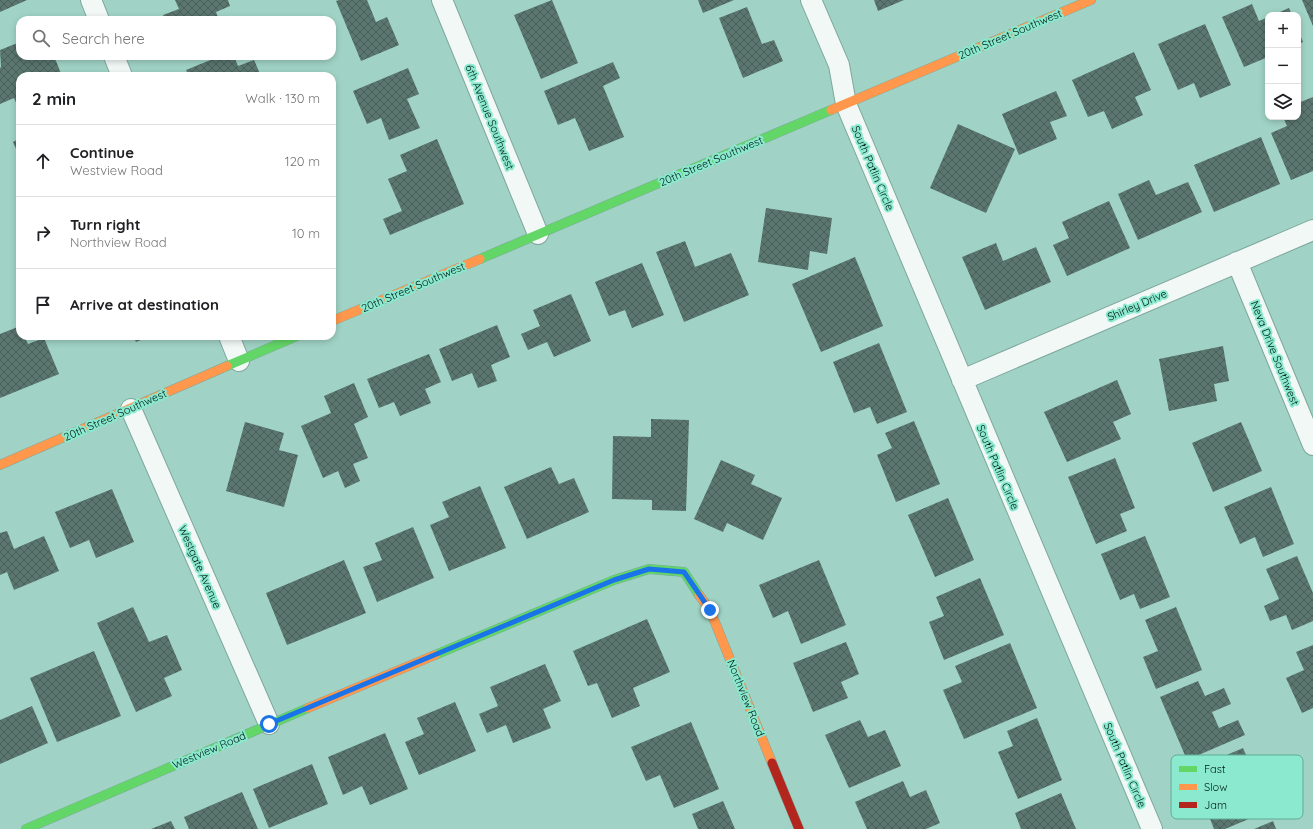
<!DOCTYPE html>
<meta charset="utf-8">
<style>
body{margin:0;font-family:Quicksand,sans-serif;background:#f2f2f2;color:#202124}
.controls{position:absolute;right:12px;top:12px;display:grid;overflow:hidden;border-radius:8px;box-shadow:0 2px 6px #0003}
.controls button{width:36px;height:36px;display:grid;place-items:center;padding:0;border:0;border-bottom:1px solid #e0e0e0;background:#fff;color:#202124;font:20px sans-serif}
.stop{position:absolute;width:12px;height:12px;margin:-9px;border:3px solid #1a73e8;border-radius:50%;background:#fff}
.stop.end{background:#1a73e8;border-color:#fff;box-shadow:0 1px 4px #0008}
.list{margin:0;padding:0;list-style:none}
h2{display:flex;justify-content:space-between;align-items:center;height:52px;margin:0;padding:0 16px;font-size:17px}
h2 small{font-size:13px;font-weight:400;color:#757577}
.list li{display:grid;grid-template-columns:26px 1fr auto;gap:12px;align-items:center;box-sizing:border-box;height:72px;padding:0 16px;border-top:1px solid #e0e0e0}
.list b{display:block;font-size:15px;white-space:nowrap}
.list p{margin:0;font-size:13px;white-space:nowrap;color:#757577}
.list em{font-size:13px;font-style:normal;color:#757577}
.icon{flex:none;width:22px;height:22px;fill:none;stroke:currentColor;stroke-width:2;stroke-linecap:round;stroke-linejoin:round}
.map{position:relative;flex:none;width:1313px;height:829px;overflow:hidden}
.search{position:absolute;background:#fff;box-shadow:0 2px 6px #0003;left:16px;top:16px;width:320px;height:44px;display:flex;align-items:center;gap:10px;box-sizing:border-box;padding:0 14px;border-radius:12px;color:#757577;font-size:15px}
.panel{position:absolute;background:#fff;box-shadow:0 2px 6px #0003;left:16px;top:72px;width:320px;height:268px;border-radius:12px}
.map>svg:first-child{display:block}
</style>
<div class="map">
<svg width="1313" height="829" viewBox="0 0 1313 829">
<defs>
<pattern id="building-cross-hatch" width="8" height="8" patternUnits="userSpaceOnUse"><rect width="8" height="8" fill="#5a766e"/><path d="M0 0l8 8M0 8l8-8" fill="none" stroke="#486059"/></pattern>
</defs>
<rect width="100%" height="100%" fill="#a0d3c5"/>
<path fill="url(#building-cross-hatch)" d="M0,0H27L0,12Z
M175,0H228L230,6L216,12L219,20H165L163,15L179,9Z
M339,0H367L376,22L387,17L399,45L361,61L336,1Z
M552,0L578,63L541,79L514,15Z
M698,0H734L703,13Z
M874,0H904L878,11Z
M1302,0H1313V26Z
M1252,4L1259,21L1268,17V57L1244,67L1222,17Z
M747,7L762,44L774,40L783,61L743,78L719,18Z
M1289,8L1292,15H1273Z
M1205,24L1231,85L1200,98L1194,83L1178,90L1158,44Z
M1298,30L1303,42L1298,44Z
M20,42V56H54L62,76H20V112L14,98L0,104V68L1,67L0,50Z
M1134,52L1151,90L1135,97L1143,115L1112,129L1104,111L1088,117L1072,80Z
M220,56H234L238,66L254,60L261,76H189L186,70Z
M613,62L620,78L603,86L624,137L589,151L575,118L558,125L544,91Z
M408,68L419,94L407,99L420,128L389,140L381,118L367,124L353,91Z
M1056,91L1067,116L1050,122L1057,139L1019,155L1002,114Z
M1313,97V171L1291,180L1271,133L1287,126L1283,117H1298V103Z
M958,124L1015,149L986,213L930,188Z
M1261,137L1280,184L1214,212L1194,165Z
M20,138V158L13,142Z
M437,139L464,204L390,235L383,219L402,211L388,179L407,171L400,155Z
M1149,180L1156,195L1188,182L1202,212L1138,240L1118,194Z
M1109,201L1130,248L1067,276L1053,245L1069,238L1062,222Z
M766,208L832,218L827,254L810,251L808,270L758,262Z
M685,241L695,267L731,253L749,295L684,322L656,252Z
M996,243L1003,261L1036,247L1051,282L985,310L962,257Z
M855,257L883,326L821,352L792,284Z
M642,263L664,315L632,328L625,310L609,316L595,282Z
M571,294L591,341L554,357L547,342L528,350L521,334L540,326L533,310Z
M497,325L510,357L491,365L497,381L478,388L472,373L452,381L439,349Z
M20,326V336H24L28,344L44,338L59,374L0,398V334Z
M133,336H150L136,342Z
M879,343L907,412L877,424L870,407L854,413L833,362Z
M1223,346L1229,381L1214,384L1217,401L1169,411L1159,359Z
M429,354L441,382L425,389L431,403L400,416L394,402L379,408L367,379Z
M1117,380L1131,414L1113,422L1121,439L1067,462L1044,412Z
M354,383L368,417L354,424L368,458L353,464L360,481L345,488L338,471L323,478L301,426L331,413L324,396Z
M651,419L689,420L686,511L652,510V500L612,499L613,436L651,437Z
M914,421L940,484L896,502L877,455L892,448L885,433Z
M245,422L284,433L279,450L298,455L284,507L226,491Z
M1241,422L1262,471L1213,492L1192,443Z
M1115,458L1135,508L1120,514L1127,531L1096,544L1068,477Z
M721,460L755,475L751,484L782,498L763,540L727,523L723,532L694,519Z
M551,467L559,484L574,478L589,512L527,539L504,487Z
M480,486L506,548L449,571L430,525L449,517L442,502Z
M1271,487L1294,544L1263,557L1255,537L1240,544L1224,507Z
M112,489L134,542L96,558L89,540L70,548L55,512Z
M948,498L974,560L935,577L908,515Z
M413,527L434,578L377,602L363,567L382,560L375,543Z
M7,531L14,549L44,536L59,571L14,590L7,572L0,575V533Z
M1145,536L1170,597L1140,609L1134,594L1120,600L1101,554Z
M1297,556L1313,593V621L1292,630L1286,615L1270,621L1264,606L1279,599L1266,569Z
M344,560L366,613L287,645L266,593Z
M819,560L846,625L801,644L788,611L773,618L759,585Z
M980,578L1004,635L944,660L929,622L944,616L936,597Z
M133,607L149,642L167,635L182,670L164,678L172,696L136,712L97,623Z
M1176,607L1202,670L1156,689L1143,657L1158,651L1145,620Z
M647,619L670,672L633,688L640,706L612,718L597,683L588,686L573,651Z
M846,642L859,674L841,682L848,698L813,712L793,663Z
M1010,643L1037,708L964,739L943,690L962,682L955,666Z
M1313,645V708L1302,713L1286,678L1304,670L1296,652Z
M94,651L121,716L57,742L30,678Z
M545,664L561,701L543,709L551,728L513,743L506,725L487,733L479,714L498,706L490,687Z
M1198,681L1205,696L1224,688L1231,704L1212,712L1219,728L1238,720L1245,735L1187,760L1160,697Z
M455,702L476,751L419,775L405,742L424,734L417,718Z
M32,706L48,743L0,764V720Z
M1037,718L1062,780L1018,799L998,752L1013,746L1007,731Z
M860,720L868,737L885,730L901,766L849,788L825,735Z
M691,722L719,789L674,808L660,775L646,781L631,747Z
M385,733L408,789L370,805L362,786L343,795L328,757Z
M1243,748L1250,764L1268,756L1287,803L1225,829H1214L1203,801L1221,794L1208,763Z
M312,764L328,804L269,828L253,789Z
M903,781L910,797L926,790L940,823L926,829H867L855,802Z
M242,792L258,829H189L184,817Z
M1061,793L1076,829H1021L1015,813Z
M723,801L735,829H698L692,814Z
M171,821L175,829H151Z
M1273,821L1276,829H1254Z"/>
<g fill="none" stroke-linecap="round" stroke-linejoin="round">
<defs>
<path id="street" d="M91,0L99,20
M442,0L538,234
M811,0L839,65L846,104L1152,829
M114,56L122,76
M1237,262L1313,445
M229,336L239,361
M962,380L1313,230
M131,409L269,724"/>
<path id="fast" d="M480,259L831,110
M227,366L297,336
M435,655L614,580L649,569L684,572L699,595
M26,829L308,708"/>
<path id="slow" d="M831,110L1091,0
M332,321L480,259
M0,465L227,366
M699,595L710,610L772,763
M308,708L435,655"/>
<path id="jam" d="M772,763L799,829"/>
</defs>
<use href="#street" stroke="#7ea79c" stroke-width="22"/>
<use href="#fast" stroke="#7ea79c" stroke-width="10"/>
<use href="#slow" stroke="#7ea79c" stroke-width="10"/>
<use href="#jam" stroke="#7ea79c" stroke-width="10"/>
<use href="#street" stroke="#f1f8f6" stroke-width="20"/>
<use href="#fast" stroke="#63d668" stroke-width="9"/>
<use href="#slow" stroke="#ff974d" stroke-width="9"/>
<use href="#jam" stroke="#b3261e" stroke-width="9"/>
</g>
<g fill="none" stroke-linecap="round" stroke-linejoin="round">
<path stroke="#1a73e8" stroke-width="5" d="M269,724L614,580L649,569L684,572L710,610"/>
</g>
<g text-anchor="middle" stroke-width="4" stroke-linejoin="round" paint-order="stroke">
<g font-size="11" fill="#001c15" stroke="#8ae9ce">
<text transform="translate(1010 34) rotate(-23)" y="4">20th Street Southwest</text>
<text transform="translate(490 117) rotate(68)" y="4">6th Avenue Southwest</text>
<text transform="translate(711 161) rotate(-23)" y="4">20th Street Southwest</text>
<text transform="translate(873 168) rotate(67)" y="4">South Patlin Circle</text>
<text transform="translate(413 287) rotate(-23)" y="4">20th Street Southwest</text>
<text transform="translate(1137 305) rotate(-23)" y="4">Shirley Drive</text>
<text transform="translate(1275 353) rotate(68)" y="4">Neva Drive Southwest</text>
<text transform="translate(115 415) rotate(-24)" y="4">20th Street Southwest</text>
<text transform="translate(998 467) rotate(67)" y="4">South Patlin Circle</text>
<text transform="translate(200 567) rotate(66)" y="4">Westgate Avenue</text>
<text transform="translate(746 698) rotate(68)" y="4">Northview Road</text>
<text transform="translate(209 750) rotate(-23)" y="4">Westview Road</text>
<text transform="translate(1125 765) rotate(67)" y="4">South Patlin Circle</text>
</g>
</g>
<rect x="1171" y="755" width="132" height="64" rx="6" fill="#8ae9ce" stroke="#61ac96" stroke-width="1"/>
<rect x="1179" y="766" width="18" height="6" fill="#63d668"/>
<rect x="1179" y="784" width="18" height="6" fill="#ff974d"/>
<rect x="1179" y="802" width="18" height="6" fill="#b3261e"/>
<g font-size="11" fill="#001c15">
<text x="1204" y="773">Fast</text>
<text x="1204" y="791">Slow</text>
<text x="1204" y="809">Jam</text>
</g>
</svg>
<div class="controls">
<button>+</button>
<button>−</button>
<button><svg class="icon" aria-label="layers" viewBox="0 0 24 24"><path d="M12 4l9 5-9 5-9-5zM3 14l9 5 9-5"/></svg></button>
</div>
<div class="stop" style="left:269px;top:724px"></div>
<div class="stop end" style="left:710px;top:610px"></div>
<div class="search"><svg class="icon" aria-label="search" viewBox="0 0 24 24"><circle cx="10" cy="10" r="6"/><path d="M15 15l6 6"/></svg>Search here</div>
<section class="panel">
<h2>2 min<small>Walk · 130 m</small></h2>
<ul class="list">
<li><svg class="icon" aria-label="ahead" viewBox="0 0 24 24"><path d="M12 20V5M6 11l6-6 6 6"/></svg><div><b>Continue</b><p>Westview Road</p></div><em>120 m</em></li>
<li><svg class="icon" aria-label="right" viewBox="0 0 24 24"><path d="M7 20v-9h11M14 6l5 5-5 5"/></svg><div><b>Turn right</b><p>Northview Road</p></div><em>10 m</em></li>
<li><svg class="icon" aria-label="arrive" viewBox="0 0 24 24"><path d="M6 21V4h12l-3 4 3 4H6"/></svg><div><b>Arrive at destination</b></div></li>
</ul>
</section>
</div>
